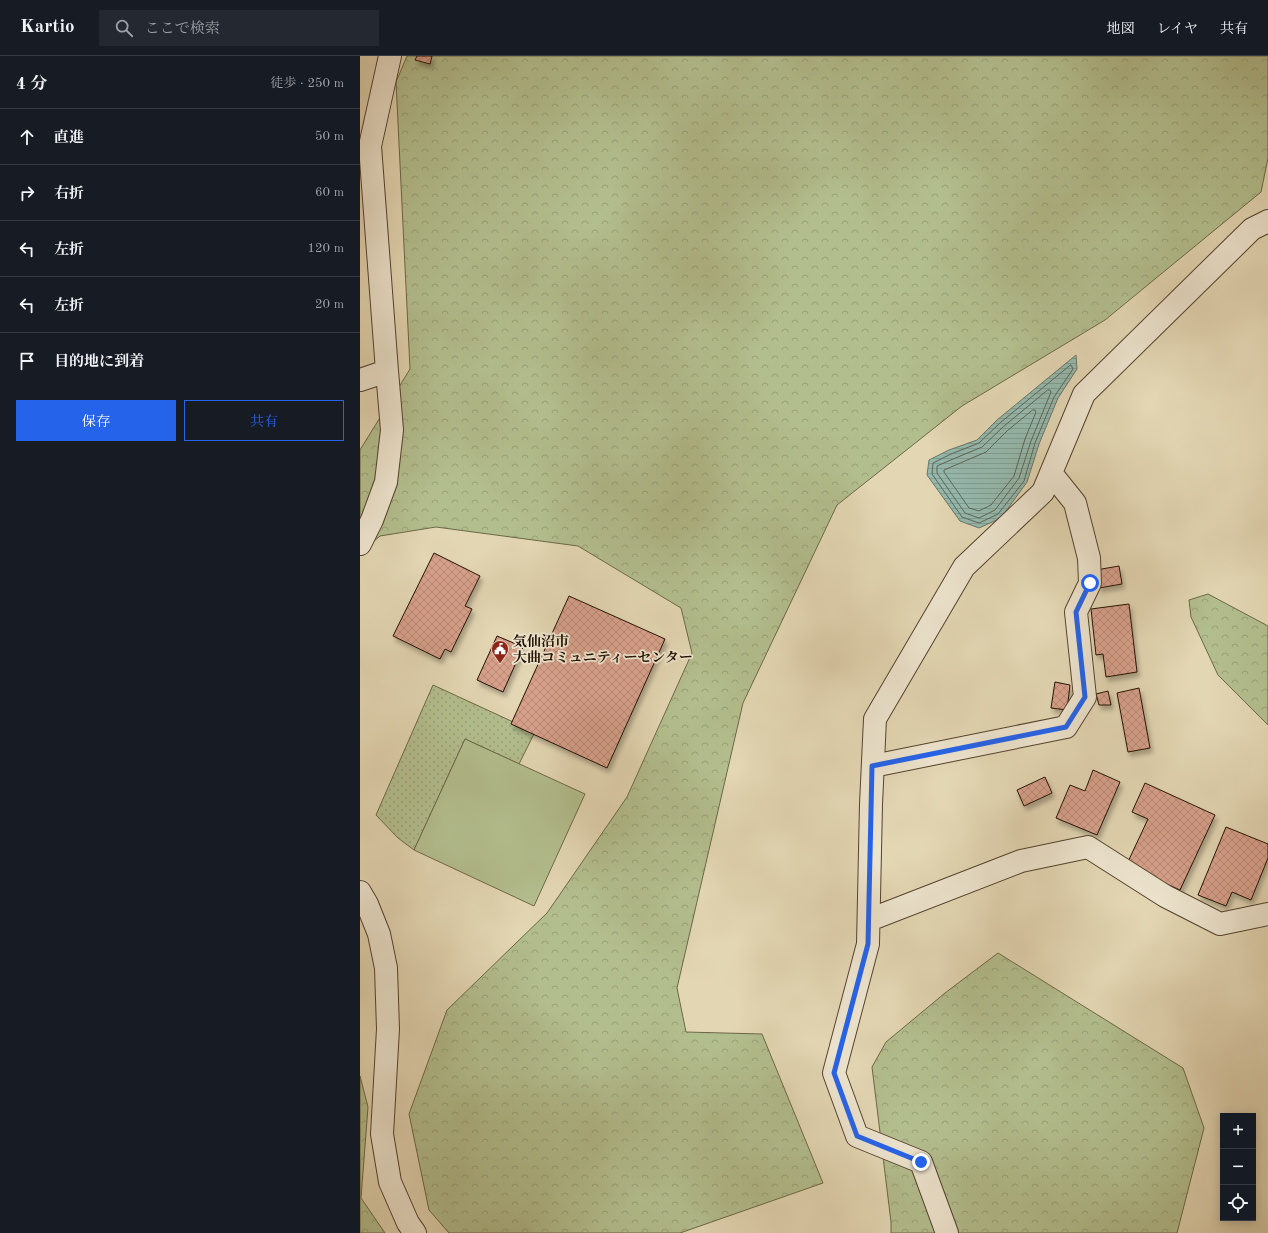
<!DOCTYPE html>
<html lang="ja">
<meta charset="utf-8">
<style>
body{margin:0;font-family:"Old Standard TT","Noto Serif JP",serif;background:#242831;color:#f1f3f6}
.controls{position:absolute;right:12px;bottom:12px;display:grid;overflow:hidden;border-radius:0px;box-shadow:0 2px 10px #0003}
.controls button{width:36px;height:36px;display:grid;place-items:center;padding:0;border:0;border-bottom:1px solid #363941;background:#171b24;color:#f1f3f6;font:20px sans-serif}
.stop{position:absolute;width:12px;height:12px;margin:-9px;border:3px solid #2563eb;border-radius:50%;background:#fff}
.stop.end{background:#2563eb;border-color:#fff;box-shadow:0 1px 4px #0008}
.list{margin:0;padding:0;list-style:none}
h2{display:flex;justify-content:space-between;align-items:center;height:52px;margin:0;padding:0 16px;font-size:17px}
h2 small{font-size:13px;font-weight:400;color:#9ea1a6}
.list li{display:grid;grid-template-columns:26px 1fr auto;gap:12px;align-items:center;box-sizing:border-box;height:56px;padding:0 16px;border-top:1px solid #363941}
.list b{display:block;font-size:15px;white-space:nowrap}
.list em{font-size:13px;font-style:normal;color:#9ea1a6}
.actions{display:flex;gap:8px;padding:12px 16px}
.actions a{flex:1;padding:9px 0;border:1px solid #2563eb;border-radius:0px;text-align:center;font-size:14px;color:#2563eb}
.actions .main{background:#2563eb;color:#fff}
.icon{flex:none;width:22px;height:22px;fill:none;stroke:currentColor;stroke-width:2;stroke-linecap:round;stroke-linejoin:round}
.map{position:relative;flex:none;width:908px;height:1177px;overflow:hidden}
header{display:flex;align-items:center;gap:24px;box-sizing:border-box;height:56px;padding:0 20px;background:#171b24;border-bottom:1px solid #363941}
header strong{font-size:19px}
nav{display:flex;gap:22px;margin-inline-start:auto;font-size:14px}
.search{width:280px;height:36px;background:#242831;display:flex;align-items:center;gap:10px;box-sizing:border-box;padding:0 14px;border-radius:0px;color:#9ea1a6;font-size:15px}
main{display:flex}
aside{flex:1;background:#171b24}
.map>svg:first-child{display:block}
</style>
<header>
<strong>Kartio</strong>
<div class="search"><svg class="icon" aria-label="search" viewBox="0 0 24 24"><circle cx="10" cy="10" r="6"/><path d="M15 15l6 6"/></svg>ここで検索</div>
<nav><a>地図</a><a>レイヤ</a><a>共有</a></nav>
</header>
<main>
<aside>
<h2>4 分<small>徒歩 · 250 m</small></h2>
<ul class="list">
<li><svg class="icon" aria-label="ahead" viewBox="0 0 24 24"><path d="M12 20V5M6 11l6-6 6 6"/></svg><div><b>直進</b></div><em>50 m</em></li>
<li><svg class="icon" aria-label="right" viewBox="0 0 24 24"><path d="M7 20v-9h11M14 6l5 5-5 5"/></svg><div><b>右折</b></div><em>60 m</em></li>
<li><svg class="icon" aria-label="left" viewBox="0 0 24 24"><path d="M17 20v-9H6M10 6l-5 5 5 5"/></svg><div><b>左折</b></div><em>120 m</em></li>
<li><svg class="icon" aria-label="left" viewBox="0 0 24 24"><path d="M17 20v-9H6M10 6l-5 5 5 5"/></svg><div><b>左折</b></div><em>20 m</em></li>
<li><svg class="icon" aria-label="arrive" viewBox="0 0 24 24"><path d="M6 21V4h12l-3 4 3 4H6"/></svg><div><b>目的地に到着</b></div></li>
</ul>
<div class="actions"><a class="main">保存</a><a>共有</a></div>
</aside>
<div class="map">
<svg width="908" height="1177" viewBox="0 0 908 1177">
<defs>
<pattern id="forest-crowns" width="20" height="18" patternUnits="userSpaceOnUse"><rect width="20" height="18" fill="#b3be8e"/><path d="M2 6a3 3 0 1 1 6 0M12 15a3 3 0 1 1 6 0" fill="none" stroke="#9aa279"/></pattern>
<pattern id="park-dots" width="8" height="8" patternUnits="userSpaceOnUse"><rect width="8" height="8" fill="#b3be8e"/><path d="M2 2h.1M6 6h.1" fill="none" stroke="#9aa279" stroke-width="1.8" stroke-linecap="round"/></pattern>
<pattern id="water-rules" width="6" height="5" patternUnits="userSpaceOnUse"><rect width="6" height="5" fill="#95b9ae"/><path d="M0 2.5h6" fill="none" stroke="#809e94"/></pattern>
<pattern id="building-cross-hatch" width="8" height="8" patternUnits="userSpaceOnUse"><rect width="8" height="8" fill="#d7a08b"/><path d="M0 0l8 8M0 8l8-8" fill="none" stroke="#b88976"/></pattern>
<filter id="shadow"><feDropShadow dx="2.5" dy="4.5" stdDeviation="2" flood-color="#0004"/></filter>
</defs>
<rect width="100%" height="100%" fill="#e3d6b3"/>
<filter id="stains"><feTurbulence type="fractalNoise" baseFrequency=".005" numOctaves="4"/><feColorMatrix values="0 0 0 0 .2 0 0 0 0 .09 0 0 0 0 .02 0 0 0 .5 -.17"/></filter>
<radialGradient id="worn" r=".72"><stop offset=".6" stop-color="#630" stop-opacity="0"/><stop offset="1" stop-color="#630" stop-opacity=".3"/></radialGradient>
<path fill="url(#forest-crowns)" stroke="#6c6847" d="M47,0H908V102L901,136L745,264L602,350L477,449L383,647L317,932L326,976L402,978L463,1127L320,1177H89L69,1154L49,1058L87,954L187,857L267,741L332,597L321,552L218,490L76,471L20,480L0,497V394L50,313L36,26Z
M848,538L908,570V669L858,619L831,561L829,544Z
M638,897L823,1012L844,1072L817,1177H531V1166L512,1011L526,986L585,937Z
M0,1020L8,1051L1,1142L25,1177H0Z"/>
<path fill="url(#park-dots)" stroke="#6c6847" d="M73,629L175,676L159,708L105,683L54,794L38,782L16,759Z"/>
<path fill="#b3be8e" stroke="#6c6847" d="M105,683L225,738L174,850L54,794Z"/>
<path fill="url(#water-rules)" stroke="#687668" d="M716,299L717,313L698,342L679,388L667,426L641,462L619,472L600,465L567,419L569,404L589,394L617,384L637,364Z"/>
<g fill="none" stroke-linecap="round" stroke-linejoin="round">
<path stroke="#5c6557" stroke-width="1" d="M711,309L713,313L694,341L675,387L664,425L638,458L619,467L602,461L572,418L573,407L591,398L619,387L640,367Z
M688,334H690L691,336L671,385L659,422L635,454L619,462L605,457L577,417V410L593,403L622,391L643,371Z
M673,354H675L676,356L665,383L654,420L631,449L619,455L609,452L584,416V414L626,396L647,375Z"/>
</g>
<path fill="url(#building-cross-hatch)" stroke="#241100" filter="url(#shadow)" d="M57,0H72L70,8L55,4Z
M74,497L120,520L105,550L112,553L91,596L85,593L80,603L33,580Z
M759,510L762,528L739,532L736,514Z
M209,540L305,583L247,712L151,668Z
M769,548L777,616L746,621L743,598L736,599L731,553Z
M137,580L163,591L143,636L117,624Z
M695,626L710,629L707,654L691,652Z
M779,632L790,692L768,696L757,637Z
M748,635L751,649H739L736,638Z
M733,714L760,726L737,779L696,762L710,729L725,735Z
M685,721L692,737L664,750L657,734Z
M785,727L855,759L820,834L766,810L788,763L772,756Z
M866,771L908,788V802L891,844L872,836L866,850L838,839Z"/>
<g fill="none" stroke-linecap="round" stroke-linejoin="round">
<defs>
<path id="minor" d="M27,315L10,90L30,0
M0,324L27,315L32,374L26,426L12,464L0,488
M513,710L706,671L725,641L716,556L730,527L729,502L715,447L691,417
M0,836L7,848L19,878L26,912L28,973L22,1078L30,1126L48,1167L55,1177
M509,864L661,805L728,791L805,840L860,868L908,858
M587,1177L561,1106L497,1080L474,1017L508,888L511,748L515,663L604,511L683,436L724,338L892,173L908,165"/>
</defs>
<use href="#minor" stroke="#54422d" stroke-width="24"/>
<use href="#minor" stroke="#ede4ce" stroke-width="22"/>
</g>
<g fill="none" stroke-linecap="round" stroke-linejoin="round">
<path stroke="#2563eb" stroke-width="5" d="M561,1106L497,1080L474,1017L508,888L512,710L706,671L725,641L716,556L730,527"/>
</g>
<defs>
<symbol id="civic-pin" viewBox="-11 -11 22 30"><path d="M0 17L-7.5 6A9.5 9.5 0 1 1 7.5 6Z" fill="#8f2418" stroke="#ede4ce"/><path d="M-.6-6.5H3V-4.5H.6V-3L4-1V1h2V6H-6V1h2V-1L-.6-3ZM-1.2 2.5V6h2.4V2.5Z" fill="#fff"/></symbol>
</defs>
<g fill-rule="evenodd">
<use href="#civic-pin" x="130" y="583" width="20" height="27"/>
</g>
<g text-anchor="middle" stroke-width="3.5" stroke-linejoin="round" paint-order="stroke">
<g font-size="14" font-weight="bold" fill="#241100" stroke="#ede4ce" text-anchor="start">
<text x="153" y="590">気仙沼市<tspan x="153" dy="16">大曲コミュニティーセンター</tspan></text>
</g>
</g>
<rect width="100%" height="100%" filter="url(#stains)"/>
<rect width="100%" height="100%" fill="url(#worn)"/>
</svg>
<div class="controls">
<button>+</button>
<button>−</button>
<button><svg class="icon" aria-label="locate" viewBox="0 0 24 24"><circle cx="12" cy="12" r="6"/><path d="M12 2v4M12 18v4M2 12h4M18 12h4"/></svg></button>
</div>
<div class="stop" style="left:730px;top:527px"></div>
<div class="stop end" style="left:561px;top:1106px"></div>
</div>
</main>
